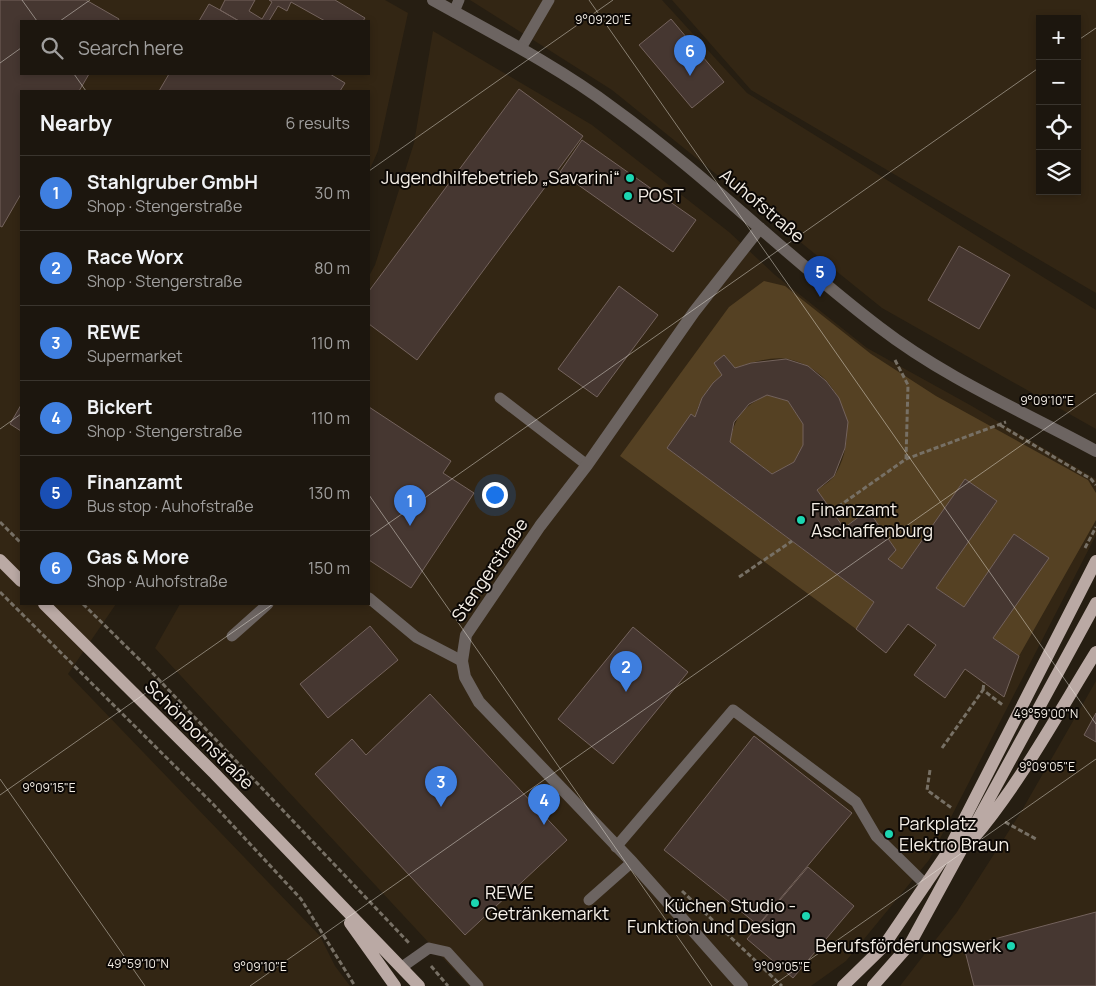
<!DOCTYPE html>
<meta charset="utf-8">
<style>
body{margin:0;font-family:Manrope,sans-serif;background:#251f17;color:#f1f3f6}
.controls{position:absolute;right:15px;top:15px;display:grid;overflow:hidden;border-radius:0px;box-shadow:0 2px 8px #0003}
.controls button{width:45px;height:45px;display:grid;place-items:center;padding:0;border:0;border-bottom:1px solid #3a352e;background:#1c160e;color:#f1f3f6;font:25px sans-serif}
.you{position:absolute;left:494px;top:494px;width:18px;height:18px;margin:-12px;border:4px solid #fff;border-radius:50%;background:#1a73e8;box-shadow:0 0 0 8px #1a73e833}
.badge{display:grid;place-items:center;width:32px;height:32px;border-radius:50%;background:#db2777;color:#fff;font-size:16px;font-weight:700}
.pin{position:absolute;translate:-50% -41px;filter:drop-shadow(0 1px 2px #0008)}
.pin::after{content:'';position:absolute;top:26px;width:18px;height:15px;background:inherit;clip-path:polygon(0 0,100% 0,50% 100%)}
.list{margin:0;padding:0;list-style:none}
h2{display:flex;justify-content:space-between;align-items:center;height:65px;margin:0;padding:0 20px;font-size:21px}
h2 small{font-size:16px;font-weight:400;color:#a09f9e}
.list li{display:grid;grid-template-columns:32px 1fr auto;gap:15px;align-items:center;box-sizing:border-box;height:75px;padding:0 20px;border-top:1px solid #3a352e}
.list b{display:block;font-size:19px;white-space:nowrap}
.list p{margin:0;font-size:16px;white-space:nowrap;color:#a09f9e}
.list em{font-size:16px;font-style:normal;color:#a09f9e}
.icon{flex:none;width:28px;height:28px;fill:none;stroke:currentColor;stroke-width:2;stroke-linecap:round;stroke-linejoin:round}
.map{position:relative;flex:none;width:1096px;height:986px;overflow:hidden}
.search{position:absolute;background:#1c160e;box-shadow:0 2px 8px #0003;left:20px;top:20px;width:350px;height:55px;display:flex;align-items:center;gap:12px;box-sizing:border-box;padding:0 18px;border-radius:0px;color:#a09f9e;font-size:19px}
.panel{position:absolute;background:#1c160e;box-shadow:0 2px 8px #0003;left:20px;top:90px;width:350px;height:515px;border-radius:0px}
.map>svg:first-child{display:block}
</style>
<div class="map">
<svg width="1096" height="986" viewBox="0 0 1096 986">
<rect width="100%" height="100%" fill="#261e12"/>
<path fill="#332614" fill-rule="evenodd" d="M0,0H385L408,13L378,151L369,171V91H21V604H116L68,674L320,936L335,966L350,986H0ZM21,21H369V74H21Z
M470,0H662L747,93L1096,310V429L882,308L612,90Z
M672,0H1096V293L751,90ZM1040,19H1077V191H1040Z
M433,31L592,125L729,232L775,275L867,348L970,405L1096,479V535L929,860L846,961L811,986H469L155,648L180,604H369V276L375,265L414,143Z
M1096,681V986H900L957,912L1021,812Z"/>
<path fill="#554123" d="M764,281L785,286L871,354L936,396L1088,480L1096,493V520L1019,656L993,638L1048,558L1014,534L964,607L936,588L997,501L965,479L902,569L888,559L896,550L868,510L844,528L817,490C823,486 831,481 835,475C862,431 840,370 788,359C771,356 750,363 735,368L724,355L714,363L722,375C708,387 699,400 695,417L691,415L667,448L874,602L856,629L620,456L729,307Z
M767,395L788,401L803,424V445L794,462L772,474L730,442C735,416 743,407 767,395Z"/>
<path fill="#463731" stroke="#74635d" fill-rule="evenodd" d="M0,0H86L119,19L118,21H21V74H89L79,91H21V194L2,227L0,226Z
M225,0H255L249,11L262,19L272,2L269,0H335L365,18L363,21H325L291,2L287,11L278,6L269,21H239L220,10Z
M209,4L220,10L239,21H199Z
M671,19L724,82L692,108L639,45Z
M169,74H330L345,83L340,91H159Z
M519,89L583,136L417,360L369,324V291Z
M582,140L696,220L673,252L560,172Z
M959,246L1010,275L979,329L928,300Z
M619,286L658,315L597,397L558,369Z
M724,355L735,368L751,363L786,359L808,366L826,381L839,398L848,422L845,448L834,476L817,490L844,528L868,510L896,550L888,559L902,569L965,479L997,501L936,588L964,607L1014,534L1049,558L993,638L1019,656L1004,697L965,669L945,698L914,675L936,645L908,624L886,653L856,629L874,602L667,448L691,414L695,417L702,398L713,383L722,375L714,363ZM767,395L788,401L803,424V445L794,462L772,474L730,442L734,422L749,404Z
M21,405V431L10,424Z
M369,407L451,461L443,473L474,493L411,588L369,560Z
M370,626L398,660L328,718L300,684Z
M633,627L688,672L613,764L558,719Z
M430,694L567,840L465,935L315,774L352,739L366,755Z
M1096,713V742L1084,735Z
M754,736L852,813L758,925L664,850Z
M808,867L854,906L793,978L747,939Z
M1096,912V986H974L964,947Z"/>
<g fill="none" stroke-linecap="round" stroke-linejoin="round">
<path stroke="#777065" stroke-width="3" stroke-dasharray="5 2.5" stroke-linecap="butt" d="M895,360L908,385L906,459
M1000,425L1091,479L1096,485
M832,511L906,459L1006,422
M0,522L21,543
M1085,548L1096,527
M739,577L792,541
M0,592L213,804L301,899L355,986
M83,604L143,663L409,943
M983,690L984,682
M942,748L983,690L1004,706
M930,770L927,790L953,809
M1005,822L1036,839
M682,891L782,986
M431,966L448,986"/>
<path stroke="#6c6461" stroke-width="11" d="M454,12L459,0
M521,48L549,0
M500,398L587,465
M369,598L416,637L462,661
M232,636L268,604
M616,847L733,710L856,802L876,836L926,885
M589,900L632,862
M402,967L429,948L447,952L478,986"/>
<path stroke="#6c6461" stroke-width="12" d="M433,0C494,34 557,66 613,108C706,175 787,257 879,327C945,378 1022,411 1096,451
M742,986L632,862L479,702L465,677L462,661L466,635L540,526L587,465L694,312L760,228"/>
<path stroke="#baa9a4" stroke-width="12" d="M0,560L21,581
M44,604L215,774L419,986
M973,839C1021,782 1057,715 1096,652
M947,853L1096,561
M350,923L395,986
M843,986L883,947L951,847
M873,986L910,944L1096,603"/>
</g>
<path fill="none" stroke="#f5efe7" stroke-width="1" stroke-opacity="0.45" d="M22,0L37,21M589,0L1096,724M60,21L90,0M1077,41L1096,28M0,63L21,48M74,74L86,91M369,171L613,0M0,429L21,414M369,495L712,986M369,537L1040,67M0,779L145,986M0,795L273,604M250,986L1096,393M772,986L1096,759"/>
<g fill="#1cd5b1" stroke="#0c0805" stroke-width="2">
<circle cx="630" cy="178" r="5"/>
<circle cx="628" cy="196" r="5"/>
<circle cx="801" cy="520" r="5"/>
<circle cx="889" cy="834" r="5"/>
<circle cx="475" cy="903" r="5"/>
<circle cx="806" cy="916" r="5"/>
<circle cx="1011" cy="946" r="5"/>
</g>
<g text-anchor="middle" stroke-width="4" stroke-linejoin="round" paint-order="stroke">
<g font-size="18" fill="#f5efe7" stroke="#0c0805" text-anchor="start">
<text x="620" y="184" text-anchor="end">Jugendhilfebetrieb „Savarini“</text>
<text x="638" y="202">POST</text>
<text x="811" y="516">Finanzamt<tspan x="811" dy="21">Aschaffenburg</tspan></text>
<text x="899" y="830">Parkplatz<tspan x="899" dy="21">Elektro Braun</tspan></text>
<text x="485" y="899">REWE<tspan x="485" dy="21">Getränkemarkt</tspan></text>
<text x="796" y="912" text-anchor="end">Küchen Studio -<tspan x="796" dy="21">Funktion und Design</tspan></text>
<text x="1001" y="952" text-anchor="end">Berufsförderungswerk</text>
</g>
<g font-size="18" fill="#f5efe7" stroke="#0c0805">
<text transform="translate(762 206) rotate(40)" y="6">Auhofstraße</text>
<text transform="translate(490 570) rotate(-56)" y="6">Stengerstraße</text>
<text transform="translate(199 735) rotate(45)" y="6">Schönbornstraße</text>
</g>
</g>
<g font-size="12" text-anchor="middle" fill="#f5efe7" stroke="#0c0805" stroke-width="4" stroke-linejoin="round" paint-order="stroke">
<text x="603" y="24">9°09'20"E</text>
<text x="1047" y="405">9°09'10"E</text>
<text x="1046" y="718">49°59'00"N</text>
<text x="1047" y="771">9°09'05"E</text>
<text x="49" y="792">9°09'15"E</text>
<text x="138" y="968">49°59'10"N</text>
<text x="260" y="971">9°09'10"E</text>
<text x="782" y="971">9°09'05"E</text>
</g>
</svg>
<div class="controls">
<button>+</button>
<button>−</button>
<button><svg class="icon" aria-label="locate" viewBox="0 0 24 24"><circle cx="12" cy="12" r="6"/><path d="M12 2v4M12 18v4M2 12h4M18 12h4"/></svg></button>
<button><svg class="icon" aria-label="layers" viewBox="0 0 24 24"><path d="M12 4l9 5-9 5-9-5zM3 14l9 5 9-5"/></svg></button>
</div>
<div class="you"></div>
<div class="pin badge" style="left:410px;top:526px;background:#3f7fe0">1</div>
<div class="pin badge" style="left:626px;top:692px;background:#3f7fe0">2</div>
<div class="pin badge" style="left:441px;top:807px;background:#3f7fe0">3</div>
<div class="pin badge" style="left:544px;top:825px;background:#3f7fe0">4</div>
<div class="pin badge" style="left:820px;top:297px;background:#1a4fb4">5</div>
<div class="pin badge" style="left:690px;top:76px;background:#3f7fe0">6</div>
<div class="search"><svg class="icon" aria-label="search" viewBox="0 0 24 24"><circle cx="10" cy="10" r="6"/><path d="M15 15l6 6"/></svg>Search here</div>
<section class="panel">
<h2>Nearby<small>6 results</small></h2>
<ul class="list">
<li><span class="badge" style="background:#3f7fe0">1</span><div><b>Stahlgruber GmbH</b><p>Shop · Stengerstraße</p></div><em>30 m</em></li>
<li><span class="badge" style="background:#3f7fe0">2</span><div><b>Race Worx</b><p>Shop · Stengerstraße</p></div><em>80 m</em></li>
<li><span class="badge" style="background:#3f7fe0">3</span><div><b>REWE</b><p>Supermarket</p></div><em>110 m</em></li>
<li><span class="badge" style="background:#3f7fe0">4</span><div><b>Bickert</b><p>Shop · Stengerstraße</p></div><em>110 m</em></li>
<li><span class="badge" style="background:#1a4fb4">5</span><div><b>Finanzamt</b><p>Bus stop · Auhofstraße</p></div><em>130 m</em></li>
<li><span class="badge" style="background:#3f7fe0">6</span><div><b>Gas &amp; More</b><p>Shop · Auhofstraße</p></div><em>150 m</em></li>
</ul>
</section>
</div>
